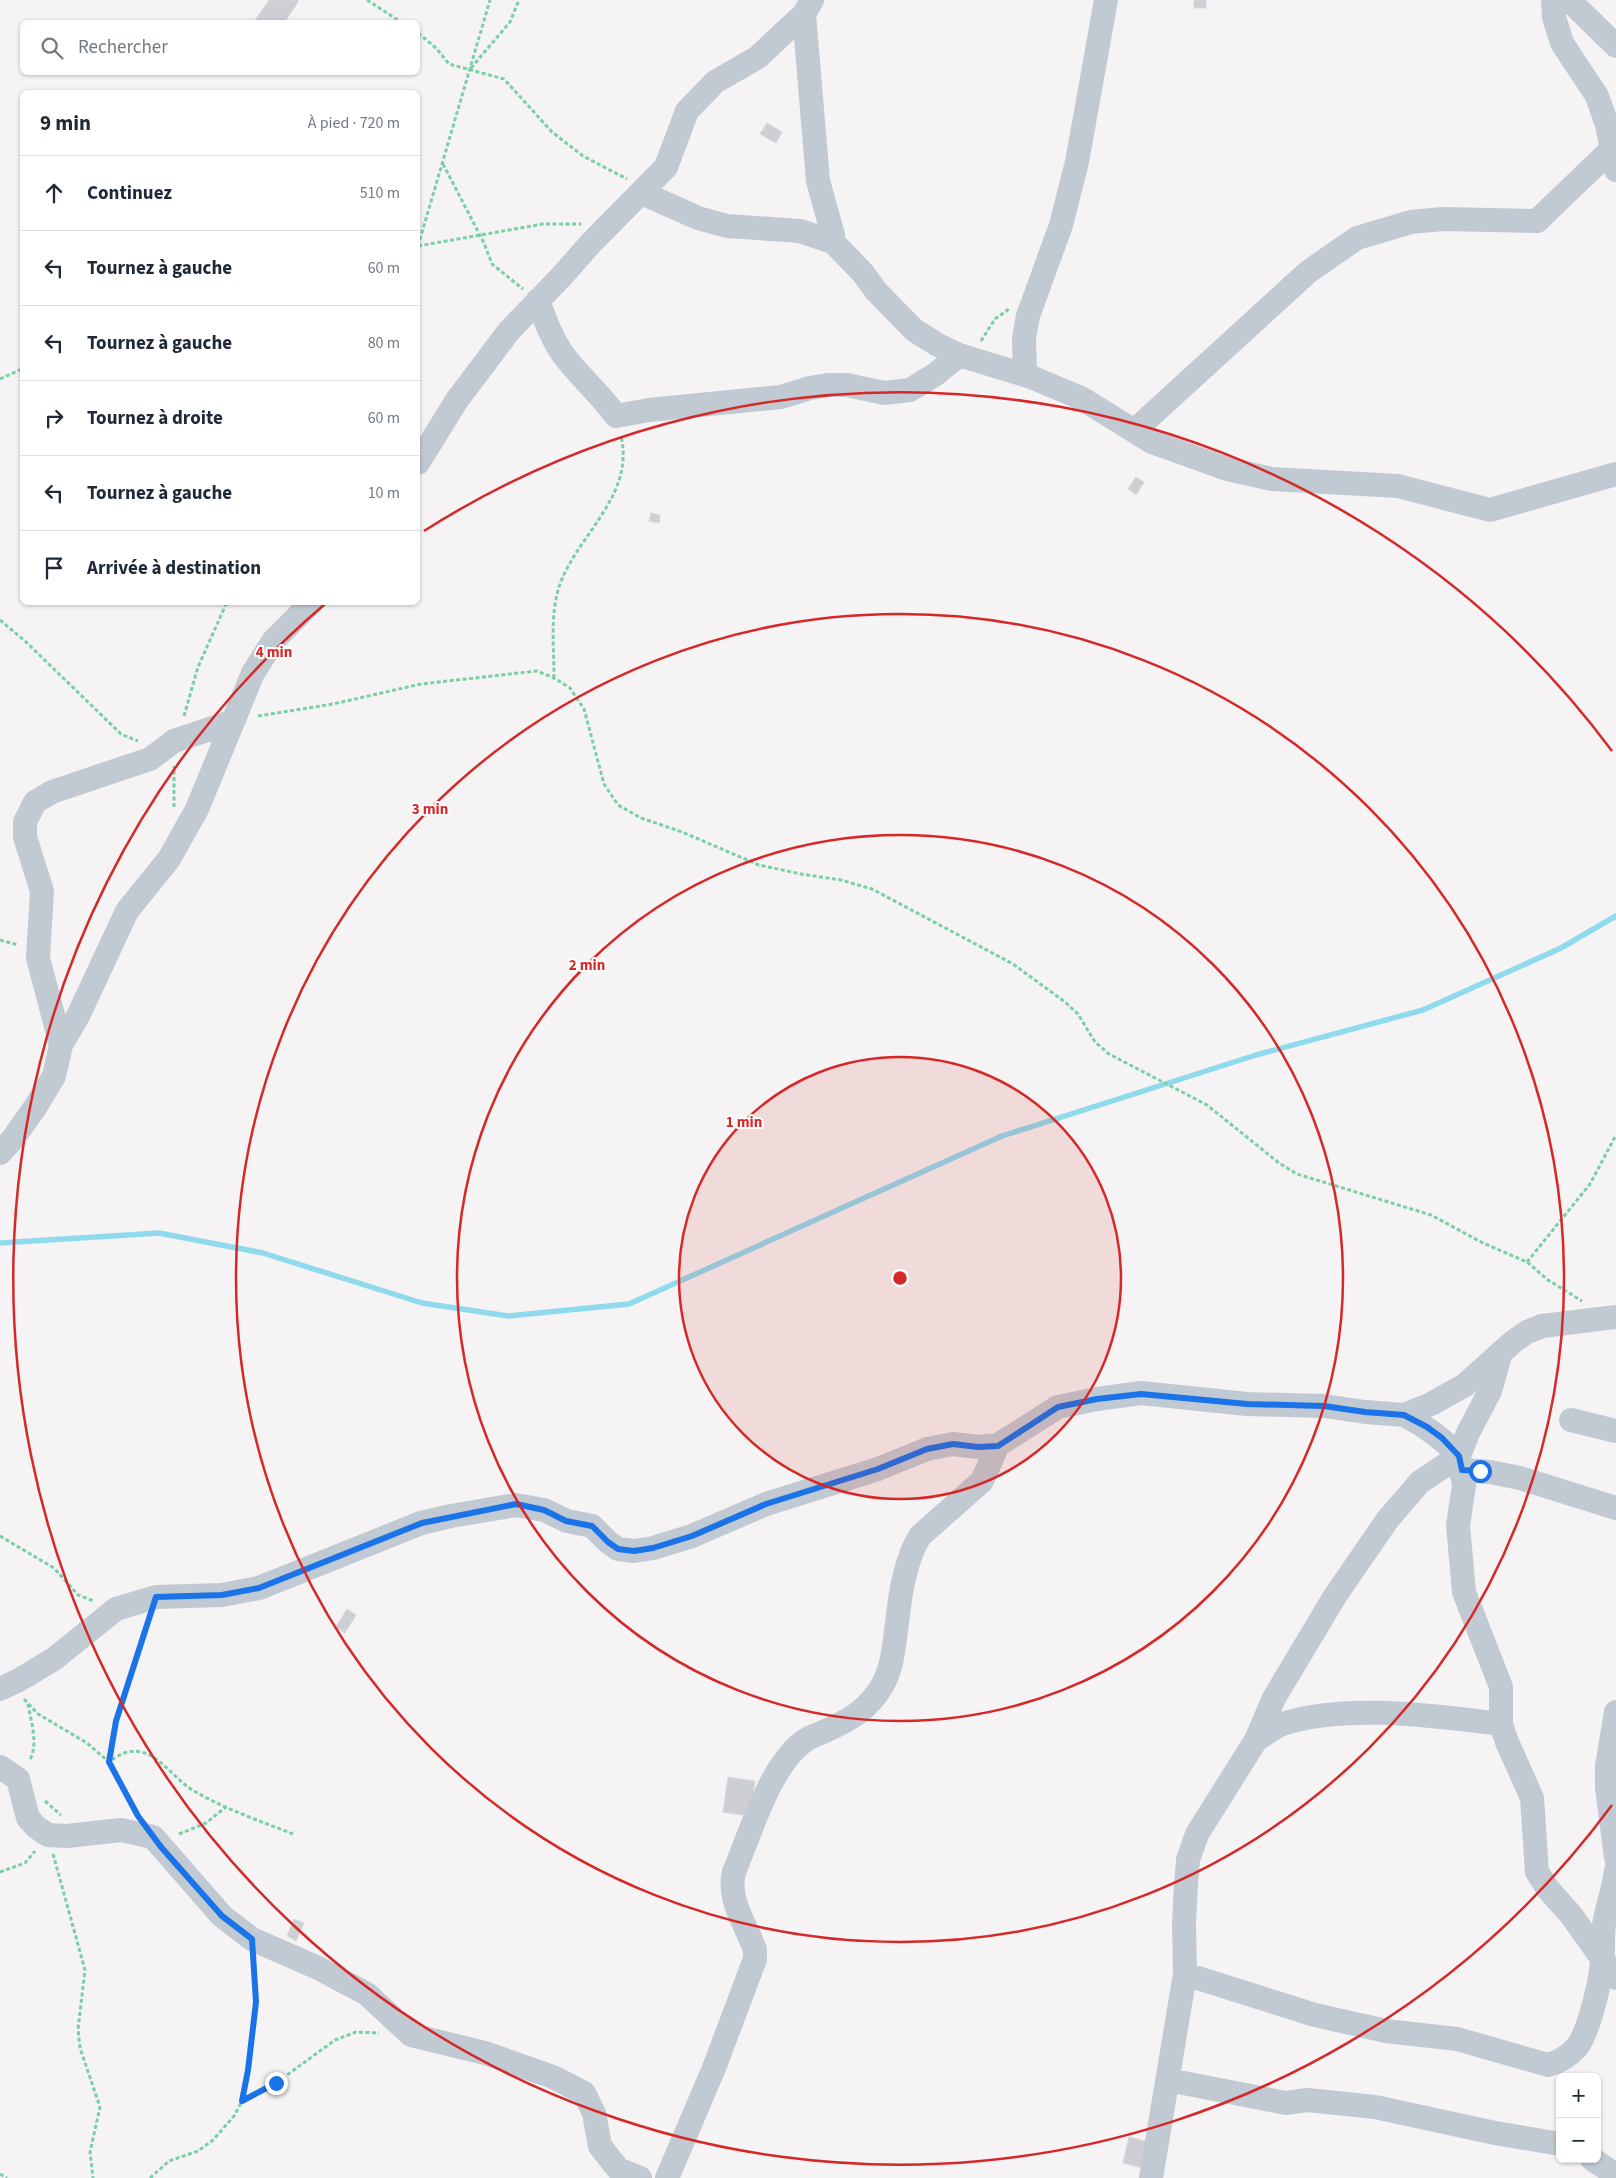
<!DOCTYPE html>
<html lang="fr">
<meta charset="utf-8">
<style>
body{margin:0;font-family:"Source Sans 3",sans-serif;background:#f2f2f3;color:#1f2937}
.controls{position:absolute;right:15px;bottom:15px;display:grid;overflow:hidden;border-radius:8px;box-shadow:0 1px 4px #0004}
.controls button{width:45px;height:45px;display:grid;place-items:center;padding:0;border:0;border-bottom:1px solid #e0e1e3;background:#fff;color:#1f2937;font:25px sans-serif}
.stop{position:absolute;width:15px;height:15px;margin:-11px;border:4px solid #1a73e8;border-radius:50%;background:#fff}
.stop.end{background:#1a73e8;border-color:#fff;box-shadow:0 1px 5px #0008}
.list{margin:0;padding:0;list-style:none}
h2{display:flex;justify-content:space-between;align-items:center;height:65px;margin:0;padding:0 20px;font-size:21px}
h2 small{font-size:16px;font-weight:400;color:#747a83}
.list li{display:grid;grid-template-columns:32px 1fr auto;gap:15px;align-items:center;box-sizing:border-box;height:75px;padding:0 20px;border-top:1px solid #e0e1e3}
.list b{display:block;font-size:19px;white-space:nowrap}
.list em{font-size:16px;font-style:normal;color:#747a83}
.icon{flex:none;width:28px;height:28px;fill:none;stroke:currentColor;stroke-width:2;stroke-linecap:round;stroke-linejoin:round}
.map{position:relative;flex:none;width:1616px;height:2178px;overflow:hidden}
.search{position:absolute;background:#fff;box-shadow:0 1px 4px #0004;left:20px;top:20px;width:400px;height:55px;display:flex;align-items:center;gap:12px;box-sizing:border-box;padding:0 18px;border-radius:8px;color:#747a83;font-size:19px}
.panel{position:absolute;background:#fff;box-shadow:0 1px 4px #0004;left:20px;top:90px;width:400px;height:515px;border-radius:8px}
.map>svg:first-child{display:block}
</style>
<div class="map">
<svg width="1616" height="2178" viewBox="0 0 1616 2178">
<rect width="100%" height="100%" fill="#f5f3f3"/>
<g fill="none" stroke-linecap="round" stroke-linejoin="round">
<path stroke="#90daee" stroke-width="5.5" d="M0,1243L159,1233L263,1253L422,1303L508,1316L629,1304L1002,1136L1256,1055L1423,1010L1561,948L1616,916"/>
</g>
<path fill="#cdcfd5" stroke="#d7d9de" d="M269,0H299L285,22H254Z
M1194,0H1206V8H1194Z
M767,123L782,132L776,143L760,134Z
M1136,477L1144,482L1136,495L1128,489Z
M651,513L660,515L659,523L649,521Z
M347,1609L356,1615L345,1633L336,1627Z
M728,1777L755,1781L750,1816L723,1812Z
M294,1919L304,1923L296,1941L287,1936Z
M1129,2137L1153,2143L1147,2169L1123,2163Z"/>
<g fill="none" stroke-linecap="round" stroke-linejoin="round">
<path stroke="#7ad0a6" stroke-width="3" stroke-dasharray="4 2.5" stroke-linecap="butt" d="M367,0L401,22
M418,33L436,48L449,64L504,79L552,132L583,156L627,179
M471,68L510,22L519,0
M443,164L484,243L492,264L523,289
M418,246L490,0
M418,246L543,224H581
M981,341L995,319L1009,309
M0,379L22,369
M0,620L26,642L121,734L138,741
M554,678C554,648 550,615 559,587C577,534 635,497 621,436
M184,716L198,667L227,602
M258,716L333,704L421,684L537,671L554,678L570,688L584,709L604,784L618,805L641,818L682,832L759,865L801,874L841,880L872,889L1013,964L1065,1002L1078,1014L1095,1042L1109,1054L1207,1105L1279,1163L1297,1174L1431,1215L1483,1243L1527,1262L1548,1280L1582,1301
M174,807V766
M0,940L18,945
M1527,1262L1590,1184L1616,1135
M0,1536L54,1568L78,1595L94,1601
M148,1622L115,1721L109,1762C119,1755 128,1749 141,1752C162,1757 175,1780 194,1791C225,1809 260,1821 293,1834
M24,1699L38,1714L87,1743L109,1762L136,1812
M28,1704C31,1721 39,1747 29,1761
M45,1801L61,1815
M179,1834L206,1823L226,1807
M53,1854L85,1970L78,2029L80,2048L100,2107L90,2152L93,2178
M0,1872L25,1863L35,1851
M242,2100L276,2083L335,2040L356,2032L379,2033
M0,2174L7,2178
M150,2178L169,2161L198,2151L213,2140L234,2116L242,2101L248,2070L256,2002L253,1962"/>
<path stroke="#c1cad2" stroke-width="24" d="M1553,0L1554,17L1562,43L1597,96L1607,125L1616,170
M1569,0L1616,46
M804,14L818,181L833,235V242
M642,193L698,218L727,226L800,231L833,242L863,273L876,291L914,330L938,345L959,355L1031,377L1081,398L1152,442L1227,469L1272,479L1398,486L1490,510L1616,474
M538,300C545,320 552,340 565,357C581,378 601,395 616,416L649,410L781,397L810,388L828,385H847L884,393L910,390L936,374L959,355
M1025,375L1024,338L1028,316L1061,225L1077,162L1106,0
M1134,431L1308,272L1357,238L1411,222L1443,219L1537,221L1616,145
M418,463L457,400L509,331L561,277L591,243L666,167L687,111L715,82L758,57L804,14L812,0
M61,1045L38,958L42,891L25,837V822L35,802L52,792L150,759L174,741L231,722
M0,1153L12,1140L36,1106L54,1076L61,1045L78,1016L127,911L169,859L197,809L253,673L274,640L312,602
M1500,1355L1490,1391L1468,1433L1459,1456L1464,1486L1458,1525L1464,1592L1501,1687V1724L1507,1742L1532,1798L1537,1872L1548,1889L1571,1915L1616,1978
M1571,1420L1616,1431
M1462,1470L1490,1472L1520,1478L1616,1508
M0,1689L19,1680L54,1659L116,1609L156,1597L222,1595L259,1588L421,1523L451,1516L516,1505L544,1510L567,1521L592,1526L608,1542L618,1549L634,1551L653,1548L692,1536L766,1504L878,1469L927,1449L953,1444L978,1447L998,1445L1058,1407L1097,1399L1141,1393L1247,1404L1324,1406L1365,1412L1404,1415L1431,1404L1465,1385L1514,1341L1527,1332L1542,1326L1616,1317
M1616,1712L1607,1766V1788L1616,1858
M1256,1740C1264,1735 1273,1728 1282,1724C1346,1703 1435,1716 1501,1724
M0,1767L18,1779L28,1818L36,1827L48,1835L67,1836L121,1830L153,1837L222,1916L252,1939L318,1968L367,1994L411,2035L485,2053L553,2077L584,2093L594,2113L600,2146L618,2169L640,2178
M1185,1974L1315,2015L1386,2031L1457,2039L1548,2065C1559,2062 1569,2056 1577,2047C1589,2031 1600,1984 1602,1963C1604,1951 1602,1938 1604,1925C1607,1906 1614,1889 1616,1870
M1168,2080L1286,2103L1307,2100L1375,2107L1495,2133L1560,2144
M1592,2159L1616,2175
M667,2178L714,2068L755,1959V1950C746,1924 727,1900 734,1872C750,1834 770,1766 803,1742C809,1737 817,1735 823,1732C848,1721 868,1710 882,1686C893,1667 894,1645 897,1623C900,1595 905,1560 920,1536L982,1481L998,1445
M1151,2178L1185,1974L1184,1923L1186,1884L1188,1860L1197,1834L1256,1740L1274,1698L1335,1596L1388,1519L1420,1482L1459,1456C1442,1438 1426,1426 1404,1415"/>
</g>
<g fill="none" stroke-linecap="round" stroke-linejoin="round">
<path stroke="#1a73e8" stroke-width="6" d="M276,2083L242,2101L248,2070L256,2002L252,1939L222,1916L161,1847L138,1816L109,1762L116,1721L156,1597L222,1595L259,1588L422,1523L516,1504L544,1510L566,1521L592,1526L608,1542L618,1549L634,1551L653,1548L692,1536L766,1504L878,1469L927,1449L953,1444L978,1447L998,1446L1058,1407L1097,1399L1141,1394L1247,1404L1324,1406L1365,1412L1404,1415L1427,1427L1442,1438L1459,1456L1462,1470L1480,1471"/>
</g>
<circle cx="900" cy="1278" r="221" fill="#d62828" fill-opacity=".12"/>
<g fill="none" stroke="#d62828" stroke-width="2.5">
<circle cx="900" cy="1278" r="221"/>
<circle cx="900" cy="1278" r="443"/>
<circle cx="900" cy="1278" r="664"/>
<path d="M1612 1805A886 886 0 1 1 325 604M424 531A886 886 0 0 1 1612 751"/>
</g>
<circle cx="900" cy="1278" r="8" fill="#d62828" stroke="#fff" stroke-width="2.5"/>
<g font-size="15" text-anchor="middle" font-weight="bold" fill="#d62828" stroke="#fff" stroke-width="4" stroke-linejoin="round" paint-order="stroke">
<text x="274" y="657">4 min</text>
<text x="430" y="814">3 min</text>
<text x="587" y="970">2 min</text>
<text x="744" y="1127">1 min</text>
</g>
</svg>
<div class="controls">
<button>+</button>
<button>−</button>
</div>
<div class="stop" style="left:1480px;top:1471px"></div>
<div class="stop end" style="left:276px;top:2083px"></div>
<div class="search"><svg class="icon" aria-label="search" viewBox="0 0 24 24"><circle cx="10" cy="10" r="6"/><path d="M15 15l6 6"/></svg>Rechercher</div>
<section class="panel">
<h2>9 min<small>À pied · 720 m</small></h2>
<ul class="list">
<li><svg class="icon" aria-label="ahead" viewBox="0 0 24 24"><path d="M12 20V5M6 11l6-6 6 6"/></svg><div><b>Continuez</b></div><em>510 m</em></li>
<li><svg class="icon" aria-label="left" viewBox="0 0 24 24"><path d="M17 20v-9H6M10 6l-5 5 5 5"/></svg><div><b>Tournez à gauche</b></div><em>60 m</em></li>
<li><svg class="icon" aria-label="left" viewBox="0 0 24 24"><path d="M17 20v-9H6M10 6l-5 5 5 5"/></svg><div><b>Tournez à gauche</b></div><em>80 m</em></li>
<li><svg class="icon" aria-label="right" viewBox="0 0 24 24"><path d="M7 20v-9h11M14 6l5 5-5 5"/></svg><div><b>Tournez à droite</b></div><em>60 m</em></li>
<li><svg class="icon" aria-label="left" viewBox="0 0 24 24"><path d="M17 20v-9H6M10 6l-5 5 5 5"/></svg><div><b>Tournez à gauche</b></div><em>10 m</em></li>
<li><svg class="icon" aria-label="arrive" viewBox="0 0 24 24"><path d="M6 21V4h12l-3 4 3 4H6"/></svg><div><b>Arrivée à destination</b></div></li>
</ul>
</section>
</div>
